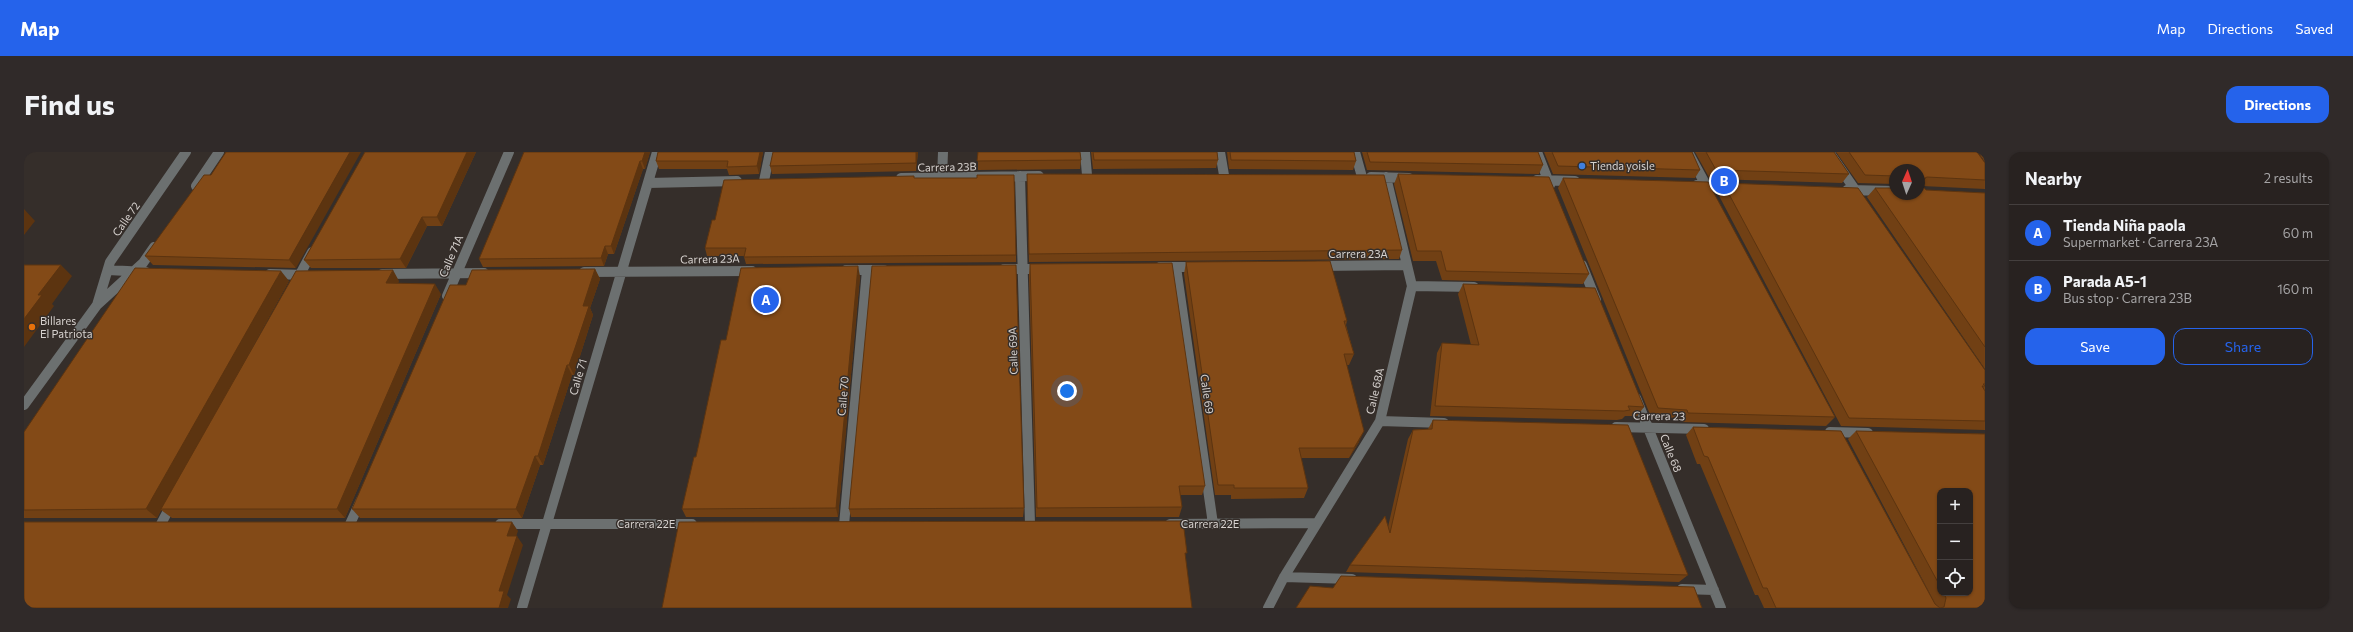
<!DOCTYPE html>
<meta charset="utf-8">
<style>
body{margin:0;font-family:Commissioner,sans-serif;background:#302a29;color:#f1f3f6}
.controls{position:absolute;right:12px;bottom:12px;display:grid;overflow:hidden;border-radius:8px;box-shadow:0 1px 3px #0004}
.controls button{width:36px;height:36px;display:grid;place-items:center;padding:0;border:0;border-bottom:1px solid #443f3e;background:#282220;color:#f1f3f6;font:20px sans-serif}
.compass{position:absolute;left:1865px;top:12px;width:36px;height:36px;border-radius:50%;background:#282220;box-shadow:0 1px 3px #0004;rotate:3deg}
.you{position:absolute;left:1043px;top:239px;width:14px;height:14px;margin:-10px;border:3px solid #fff;border-radius:50%;background:#1a73e8;box-shadow:0 0 0 6px #1a73e833}
.badge{display:grid;place-items:center;width:26px;height:26px;border-radius:50%;background:#2563eb;color:#fff;font-size:13px;font-weight:700}
.pin{position:absolute;translate:-50% -50%;border:2px solid #fff;box-shadow:0 1px 4px #0006}
.list{margin:0;padding:0;list-style:none}
h2{display:flex;justify-content:space-between;align-items:center;height:52px;margin:0;padding:0 16px;font-size:17px}
h2 small{font-size:13px;font-weight:400;color:#a5a4a5}
.list li{display:grid;grid-template-columns:26px 1fr auto;gap:12px;align-items:center;box-sizing:border-box;height:56px;padding:0 16px;border-top:1px solid #443f3e}
.list b{display:block;font-size:15px;white-space:nowrap}
.list p{margin:0;font-size:13px;white-space:nowrap;color:#a5a4a5}
.list em{font-size:13px;font-style:normal;color:#a5a4a5}
.actions{display:flex;gap:8px;padding:12px 16px}
.actions a{flex:1;padding:9px 0;border:1px solid #2563eb;border-radius:12px;text-align:center;font-size:14px;color:#2563eb}
.actions .main{background:#2563eb;color:#fff}
.icon{flex:none;width:22px;height:22px;fill:none;stroke:currentColor;stroke-width:2;stroke-linecap:round;stroke-linejoin:round}
.map{position:relative;flex:none;width:1961px;height:456px;overflow:hidden;border-radius:12px}
header{display:flex;align-items:center;gap:24px;box-sizing:border-box;height:56px;padding:0 20px;background:#2563eb;color:#fff}
header strong{font-size:19px}
nav{display:flex;gap:22px;margin-inline-start:auto;font-size:14px}
.intro{display:flex;align-items:center;justify-content:space-between;box-sizing:border-box;height:96px;padding:0 24px}
h1{margin:0;font-size:28px}
.button{padding:10px 18px;border-radius:12px;background:#2563eb;color:#fff;font-size:14px;font-weight:700}
main{display:flex;gap:24px;padding:0 24px}
aside{flex:1;background:#282220;border-radius:12px;box-shadow:0 1px 3px #0004}
.map>svg:first-child{display:block}
</style>
<header>
<strong>Map</strong>
<nav><a>Map</a><a>Directions</a><a>Saved</a></nav>
</header>
<div class="intro"><h1>Find us</h1><a class="button">Directions</a></div>
<main>
<div class="map">
<svg width="1961" height="456" viewBox="0 0 1961 456">
<rect width="100%" height="100%" fill="#352e2a"/>
<g fill="none" stroke-linecap="round" stroke-linejoin="round">
<path stroke="#6c7070" stroke-width="10" d="M1061,0L1063,23
M1196,0L1200,23
M1331,0L1338,25
M1513,0L1526,33
M1664,0L1684,37
M1805,0L1834,42
M996,24L1006,372
M1347,25L1385,26
M877,26L1015,24
M918,26L919,0
M1513,28L1551,29
M740,29L746,0
M624,31L713,29
M1673,33L1709,34
M172,34L195,0
M1823,38L1871,39
M1558,113L1572,148
M1294,114L1383,113
M1136,115H1174
M1152,115L1189,372
M980,117H1018
M84,118L122,120
M822,118H860
M560,120L728,119
M246,122L282,123
M358,122L460,121
M273,128L288,100
M1388,134L1450,135
M423,144L485,0
M73,153L86,110L162,0
M1612,246L1697,456
M0,253L73,153L119,111L130,95
M1356,269L1420,271
M1592,275L1680,277
M1806,280L1844,281
M137,372L148,351
M326,372L337,348
M476,372H668
M1146,372L1292,371
M820,373L843,118
M1260,425L1328,427
M1658,437L1690,438
M498,456L633,0
M1244,456L1260,425L1356,269L1388,134L1362,25"/>
</g>
<path fill="#714014" fill-rule="evenodd" d="M202,0L272,116L129,113L121,104L187,23Z
M341,0H452L418,74H403L382,116H287L280,108Z
M626,0L621,17H619L590,102H584L580,114L459,115L455,107Z
M634,0H739L735,22L705,23L703,17H635L632,9Z
M894,0L892,19L748,22L746,14Z
M954,0L1057,8L1056,17L954,18Z
M1067,0H1193L1194,8L1192,16L1069,17Z
M1203,0H1330L1332,9L1329,18L1205,17Z
M1338,0H1514L1519,13L1515,22L1343,18Z
M1520,0H1668L1676,18L1671,26L1529,22Z
M1671,0H1810L1825,22L1818,31L1686,27Z
M1812,0H1953L1961,11V37L1898,34L1902,38L1961,41V217L1843,45L1851,36L1895,42V18H1871V32L1834,31Z
M1954,0H1961V10Z
M1003,22L1378,98L1375,107L1005,110Z
M1374,22L1565,122L1559,132L1418,128L1412,109H1389L1370,32Z
M891,26L992,103V110L722,112L720,105V104H683L681,96L691,68Z
M1539,26L1811,265L1802,274L1657,270L1656,266L1627,265L1534,36Z
M1699,31L1961,218V278L1817,274L1693,40Z
M1162,110L1323,169L1322,173L1330,202L1325,213H1323L1335,290L1325,306H1277L1284,336L1280,346L1207,347V343H1191L1160,122Z
M1006,112L1181,334L1178,343H1156L1158,355L1155,365H1012L1005,123Z
M571,117L576,127L566,156L569,163L550,223H548L519,313H516L498,366H336L328,357Z
M836,124L814,365H662L658,357L702,188Z
M265,129L210,228L375,129L374,131L417,142L321,366H148L137,358L133,366H0V280Z
M1439,132L1620,255L1613,264H1601L1598,267L1593,268L1406,264L1413,201L1418,191L1447,193L1434,142Z
M1409,268L1664,423L1655,430L1322,420L1326,413L1364,375L1384,287L1389,278L1404,277Z
M1669,275L1817,279L1912,453L1824,287L1832,279L1961,282V456H1740L1734,443H1731L1676,312H1673L1662,283ZM1916,339H1946V441H1916Z
M1000,356L999,365H827L825,357Z"/>
<path fill="#5c3410" d="M326,0H337L272,116L265,108Z
M443,0H452L418,74L413,65Z
M621,0H626L621,17L618,9Z
M736,0H739L735,22L733,14Z
M892,0H894L892,19Z
M616,9L619,17L590,102L587,94Z
M1903,25L1895,34L1897,28Z
M0,57L11,69L0,83Z
M398,65L403,74L382,116L376,107Z
M581,94L584,102L580,114L577,106Z
M37,113L48,124L28,152L30,154L0,195V167L14,143Z
M834,114L836,124L814,365L812,356Z
M571,117L576,127L566,156L569,163L550,223L545,213L559,154Z
M369,118L375,129L369,142L362,131Z
M257,119L265,129L138,357H137V358L133,366L122,357Z
M411,132L417,142L321,366L313,357Z
M543,213L548,223L519,313L514,304Z
M1340,279L1335,290L1325,306L1330,296Z
M511,304L516,313L498,366L492,357Z
M488,370L494,379L489,393L483,384Z
M493,384L499,393L483,443L487,447L484,456H475V439Z"/>
<path fill="#834a17" stroke="#5c3410" d="M202,0H326L265,108L121,104L180,23H187Z
M341,0H443L413,65H398L376,107L280,108Z
M500,0H621L618,9H616L587,94H581L577,106L455,107Z
M634,0H736L733,14L703,15L704,9H632Z
M749,0H892V11L746,14Z
M954,0H1056L1057,8L953,9Z
M1069,0H1193L1194,8H1070Z
M1206,0H1330L1332,9L1207,8Z
M1343,0H1514L1519,13L1346,10Z
M1528,0H1668L1676,18L1534,14Z
M1682,0H1810L1825,22L1692,18Z
M1825,0H1953L1961,11V28L1903,25L1897,28L1896,31L1902,38L1961,41V195L1851,36H1871V42H1895V18H1871V24L1841,23Z
M1003,22L1360,23L1378,98L1005,102Z
M1374,22L1525,25L1565,122L1422,119L1417,99H1393Z
M953,23H990L992,103L720,105L722,96H681L688,68H691L700,28L890,24V26H953Z
M1539,26L1684,30L1811,265L1664,261L1663,258L1634,256Z
M1699,31L1834,36L1961,218V232H1959L1961,234H1958L1961,239V269L1825,266Z
M1306,109L1323,169H1320L1330,202H1320L1340,279L1330,296H1275L1284,336H1210V333H1194L1162,110Z
M1148,111L1181,334H1155L1158,355L1013,356L1006,112Z
M0,113H37L14,143H18L0,167Z
M992,113L1000,356L825,357L848,114Z
M834,114L812,356L658,357L670,305H672L697,188H702L717,116Z
M111,116L257,119L122,357L0,358V280Z
M571,117L559,154H565L551,196L545,213H543L514,304H511L492,357H328L426,133H442L448,118Z
M369,118L362,131L411,132L313,357H137L272,119Z
M1439,132L1571,136L1620,255L1604,254L1606,258L1600,259L1411,254L1418,191L1455,193Z
M1409,268L1604,273L1664,423L1326,413L1361,364L1366,381L1389,278L1408,277Z
M1669,275L1817,279L1911,452L1916,456L1920,455L1922,446L1920,441H1946V339H1916V434L1832,279L1961,282V456H1752L1743,436H1739L1684,305L1680,304Z
M1159,369L1163,401H1161L1168,456H638L655,370Z
M0,370H488L483,384H493L475,439H480L475,456H0Z
M1317,424L1670,435L1678,456H1272L1286,434L1309,436Z"/>
<circle fill="#3f7fe0" stroke="#352e2a" stroke-width="1.5" cx="1558" cy="14" r="4"/>
<circle fill="#e8710a" stroke="#352e2a" stroke-width="1.5" cx="8" cy="175" r="4"/>
<g text-anchor="middle" stroke-width="3" stroke-linejoin="round" paint-order="stroke">
<g font-size="11" fill="#d7d2cf" stroke="#352e2a" text-anchor="start">
<text x="1566" y="18">Tienda yoisle</text>
<text x="16" y="173">Billares<tspan x="16" dy="13">El Patriota</tspan></text>
</g>
<g font-size="11" fill="#d7d2cf" stroke="#352e2a">
<text transform="translate(923 15) rotate(-1)" y="4">Carrera 23B</text>
<text transform="translate(102 67) rotate(-55)" y="4">Calle 72</text>
<text x="1334" y="106">Carrera 23A</text>
<text transform="translate(427 104) rotate(-67)" y="4">Calle 71A</text>
<text transform="translate(686 107) rotate(-1)" y="4">Carrera 23A</text>
<text transform="translate(989 199) rotate(-92)" y="4">Calle 69A</text>
<text transform="translate(554 225) rotate(-74)" y="4">Calle 71</text>
<text transform="translate(1351 239) rotate(-77)" y="4">Calle 68A</text>
<text transform="translate(1183 242) rotate(82)" y="4">Calle 69</text>
<text transform="translate(819 244) rotate(-85)" y="4">Calle 70</text>
<text transform="translate(1635 264) rotate(1)" y="4">Carrera 23</text>
<text transform="translate(1647 301) rotate(68)" y="4">Calle 68</text>
<text x="622" y="376">Carrera 22E</text>
<text x="1186" y="376">Carrera 22E</text>
</g>
</g>
</svg>
<div class="controls">
<button>+</button>
<button>−</button>
<button><svg class="icon" aria-label="locate" viewBox="0 0 24 24"><circle cx="12" cy="12" r="6"/><path d="M12 2v4M12 18v4M2 12h4M18 12h4"/></svg></button>
</div>
<svg class="compass" viewBox="-18 -18 36 36"><path d="M0-13l5 13h-10z" fill="#e53935"/><path d="M0 13l5-13h-10z" fill="#a5a4a5"/></svg>
<div class="you"></div>
<div class="pin badge" style="left:742px;top:148px">A</div>
<div class="pin badge" style="left:1700px;top:29px">B</div>
</div>
<aside>
<h2>Nearby<small>2 results</small></h2>
<ul class="list">
<li><span class="badge">A</span><div><b>Tienda Niña paola</b><p>Supermarket · Carrera 23A</p></div><em>60 m</em></li>
<li><span class="badge">B</span><div><b>Parada A5-1</b><p>Bus stop · Carrera 23B</p></div><em>160 m</em></li>
</ul>
<div class="actions"><a class="main">Save</a><a>Share</a></div>
</aside>
</main>
